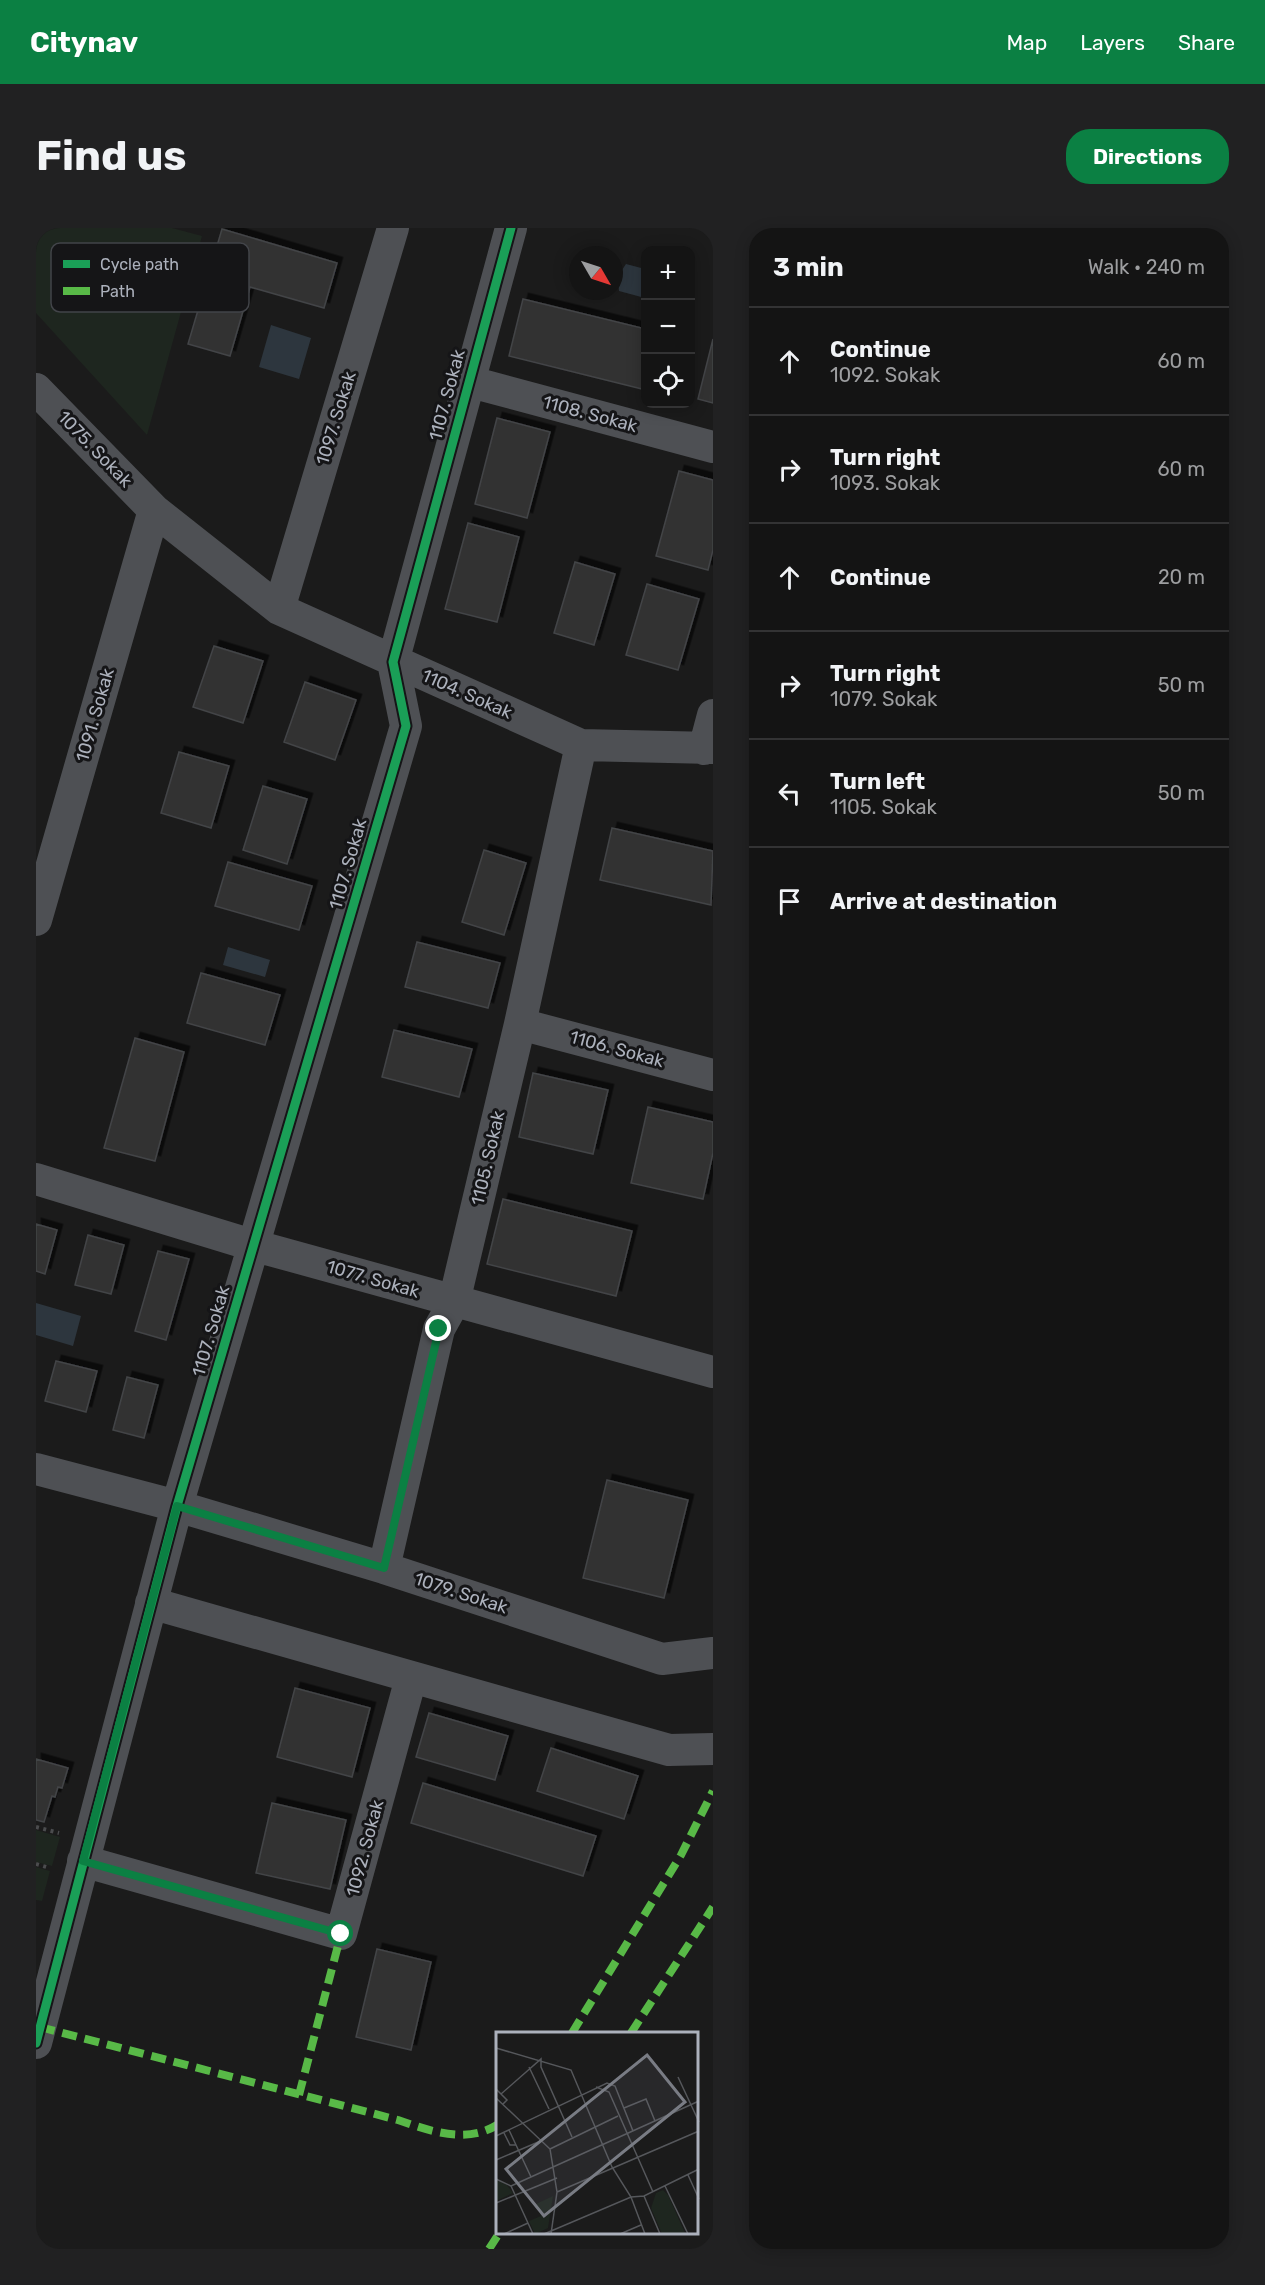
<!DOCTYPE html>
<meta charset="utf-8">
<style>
body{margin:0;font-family:Rubik,sans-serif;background:#212122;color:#f1f3f6}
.controls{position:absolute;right:18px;top:18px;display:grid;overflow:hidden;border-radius:12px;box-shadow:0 3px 15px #0003}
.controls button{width:54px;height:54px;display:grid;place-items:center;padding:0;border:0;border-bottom:2px solid #333334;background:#141414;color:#f1f3f6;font:30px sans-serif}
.compass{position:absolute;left:533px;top:18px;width:54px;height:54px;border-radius:50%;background:#141414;box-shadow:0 3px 15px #0003;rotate:129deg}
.stop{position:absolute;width:18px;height:18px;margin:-14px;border:4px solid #0b8043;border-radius:50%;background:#fff}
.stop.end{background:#0b8043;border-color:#fff;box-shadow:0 2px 6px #0008}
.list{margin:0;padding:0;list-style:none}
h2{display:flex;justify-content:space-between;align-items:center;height:78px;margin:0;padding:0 24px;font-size:26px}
h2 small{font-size:20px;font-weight:400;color:#9d9ea0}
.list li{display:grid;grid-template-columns:39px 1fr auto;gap:18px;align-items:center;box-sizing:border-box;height:108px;padding:0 24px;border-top:2px solid #333334}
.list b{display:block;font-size:22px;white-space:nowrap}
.list p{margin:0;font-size:20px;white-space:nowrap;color:#9d9ea0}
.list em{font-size:20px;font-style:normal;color:#9d9ea0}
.icon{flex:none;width:33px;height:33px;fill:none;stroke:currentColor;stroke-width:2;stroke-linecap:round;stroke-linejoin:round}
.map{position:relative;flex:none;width:677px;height:2021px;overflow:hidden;border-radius:24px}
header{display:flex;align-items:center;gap:36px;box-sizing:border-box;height:84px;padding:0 30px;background:#0b8043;color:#fff}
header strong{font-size:28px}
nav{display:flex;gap:33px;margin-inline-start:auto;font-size:21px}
.intro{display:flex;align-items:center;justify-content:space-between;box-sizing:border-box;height:144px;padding:0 36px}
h1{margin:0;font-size:42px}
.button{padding:15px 27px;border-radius:24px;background:#0b8043;color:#fff;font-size:21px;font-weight:700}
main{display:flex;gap:36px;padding:0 36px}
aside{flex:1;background:#141414;border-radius:24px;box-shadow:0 3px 15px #0003}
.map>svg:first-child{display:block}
</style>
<header>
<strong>Citynav</strong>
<nav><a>Map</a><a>Layers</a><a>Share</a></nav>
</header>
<div class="intro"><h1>Find us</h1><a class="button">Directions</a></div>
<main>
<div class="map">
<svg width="677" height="2021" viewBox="0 0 677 2021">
<defs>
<filter id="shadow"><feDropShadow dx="5.5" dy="-5.5" stdDeviation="0" flood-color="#0009"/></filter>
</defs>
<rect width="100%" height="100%" fill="#1b1b1b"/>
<path fill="#1e261f" d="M0,0H136L166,8L111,207L0,85Z
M0,1602L24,1609L16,1638L0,1634Z
M0,1639L14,1643L6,1673L0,1672Z"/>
<path fill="#2d363e" d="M590,36L609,41V70L583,63L582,48Z
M235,97L275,110L263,151L223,139Z
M192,719L234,732L229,749L187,737Z
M0,1075L45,1088L37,1118L0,1107Z"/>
<path fill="#333" stroke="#434447" stroke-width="1.5" filter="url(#shadow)" d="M186,1L301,35L288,80L214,59L194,128L152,116Z
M487,71L610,101V162L473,128Z
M677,111V175L662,171Z
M461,190L514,204L491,290L439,276Z
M643,243L677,252V322L672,342L620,328Z
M432,295L483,309L461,394L409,381Z
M539,334L579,346L558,417L518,405Z
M611,356L663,371L642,442L590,427Z
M178,418L227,433L207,495L157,479Z
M269,454L320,472L299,532L248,514Z
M143,524L193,538L175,600L125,585Z
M227,558L271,571L251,636L207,622Z
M576,600L677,623L675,677L564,652Z
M448,622L490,635L468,707L426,694Z
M192,634L276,658L263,702L179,678Z
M381,714L464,735L452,780L369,759Z
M165,745L244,767L229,817L151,795Z
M358,802L436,821L423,869L346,849Z
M99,810L148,824L119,933L68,920Z
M497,845L572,862L557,926L483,909Z
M612,879L677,894V925L667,971L595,955Z
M467,971L596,1003L580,1068L451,1036Z
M0,996L21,1002L9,1046L0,1043Z
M52,1007L88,1017L75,1066L39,1057Z
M122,1023L153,1031L130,1112L99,1103Z
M20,1133L61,1143L50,1184L9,1173Z
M91,1149L122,1157L108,1210L77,1202Z
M571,1252L652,1272L628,1370L547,1350Z
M259,1460L334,1480L316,1549L241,1529Z
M393,1485L472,1508L459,1552L380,1529Z
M515,1520L602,1548L588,1591L501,1563Z
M0,1531L32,1540L26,1560L22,1559L19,1569L16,1568L8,1594L0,1592Z
M387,1555L560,1608L547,1648L375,1595Z
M236,1575L310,1592L294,1661L220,1645Z
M341,1721L395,1734L375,1822L320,1809Z"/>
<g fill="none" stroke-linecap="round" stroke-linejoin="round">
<path stroke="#4b4c4e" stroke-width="4" stroke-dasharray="3 4.5" stroke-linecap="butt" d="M0,1599L23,1605
M0,1636L14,1640"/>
<path stroke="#4e5054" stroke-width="32" d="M431,153L677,219
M0,161L118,282L243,381L545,517L677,520
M243,381L357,0
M668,521L677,487
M0,692L118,282
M484,796L677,847
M0,951L216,1017L677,1144
M0,1241L141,1278L348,1340L626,1431L677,1425
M348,1340L403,1101L418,1074L484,796L545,517
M115,1375L633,1522L677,1521
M47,1633L305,1706L375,1450
M0,1815L141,1278L370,498L357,434L475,0"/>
<path stroke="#58b947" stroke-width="8" stroke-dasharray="15 8" stroke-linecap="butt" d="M4,1799L362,1892C394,1903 430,1916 461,1897
M536,1805L645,1627L677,1563
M595,1805L677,1679
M263,1867L305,1706
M453,2021L464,2004"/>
<defs>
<path id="cycleway" d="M0,1815L141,1278L370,498L357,434L475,0"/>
</defs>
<use href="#cycleway" stroke="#151517" stroke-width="13"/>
<use href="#cycleway" stroke="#1a9f57" stroke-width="9"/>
</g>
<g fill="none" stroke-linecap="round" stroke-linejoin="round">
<path stroke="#0b8043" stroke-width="8" d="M305,1706L47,1633L141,1278L348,1340L403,1101"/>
</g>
<g text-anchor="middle" stroke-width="6" stroke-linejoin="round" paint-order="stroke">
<g font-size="18" fill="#acb1bc" stroke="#151517">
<text transform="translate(411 167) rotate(-75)" y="6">1107. Sokak</text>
<text transform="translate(554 186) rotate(15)" y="6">1108. Sokak</text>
<text transform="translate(300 190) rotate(-73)" y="6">1097. Sokak</text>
<text transform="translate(59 221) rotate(46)" y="6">1075. Sokak</text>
<text transform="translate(431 466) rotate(24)" y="6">1104. Sokak</text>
<text transform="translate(59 487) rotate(-74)" y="6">1091. Sokak</text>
<text transform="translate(312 636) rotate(-74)" y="6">1107. Sokak</text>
<text transform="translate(581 821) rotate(15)" y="6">1106. Sokak</text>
<text transform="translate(452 930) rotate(-77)" y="6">1105. Sokak</text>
<text transform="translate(337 1051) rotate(16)" y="6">1077. Sokak</text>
<text transform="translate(175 1103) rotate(-74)" y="6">1107. Sokak</text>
<text transform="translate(425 1365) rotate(18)" y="6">1079. Sokak</text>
<text transform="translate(329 1620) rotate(-75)" y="6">1092. Sokak</text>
</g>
</g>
<g transform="translate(460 1804)">
<rect width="202" height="202" fill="#1b1b1b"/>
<path d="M0,148L11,153L17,161L0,169ZM167,158L172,163L189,201L166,202L155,176L160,161ZM57,164L52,196L39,202L33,189L45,184L40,172Z" fill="#1e261f"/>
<path fill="none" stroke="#55575b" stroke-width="1.5" d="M0,16L75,38L116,135L135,165L149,202M33,35L53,77M182,45L203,90M100,55L113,60L157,160M0,57L11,68L7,72M5,62L45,27V35L76,105M0,66L54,117L61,160L55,202M128,76L150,67L159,89M13,98L35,145M8,101L14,113H20M0,104L111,51L119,54L137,99M54,117L122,84M0,128L47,108M192,143L203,167M0,147L15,154L37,202M15,154L203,69M169,154L192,202M61,160L203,99M148,164L164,202M0,171L61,146M8,202L32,191M48,202L135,165L148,164L203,137M124,202L145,193"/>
<path fill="#797c84" fill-opacity="0.15" stroke="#797c84" stroke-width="3" d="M151,23L189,70L48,184L10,137Z"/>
<rect width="202" height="202" fill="none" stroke="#acb1bc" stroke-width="3"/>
</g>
<rect x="15" y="15" width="198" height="69" rx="9" fill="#151517" stroke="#424449" stroke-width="1.5"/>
<rect x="27" y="32" width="27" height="8" fill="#1a9f57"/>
<rect x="27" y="59" width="27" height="8" fill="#58b947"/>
<g font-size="16" fill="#acb1bc">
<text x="64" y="42">Cycle path</text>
<text x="64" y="69">Path</text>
</g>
</svg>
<div class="controls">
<button>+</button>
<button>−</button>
<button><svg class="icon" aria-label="locate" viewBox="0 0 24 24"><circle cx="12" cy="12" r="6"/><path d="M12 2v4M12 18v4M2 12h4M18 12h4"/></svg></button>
</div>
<svg class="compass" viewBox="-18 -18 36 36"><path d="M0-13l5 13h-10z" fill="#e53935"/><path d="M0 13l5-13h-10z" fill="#9d9ea0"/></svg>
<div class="stop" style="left:305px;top:1706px"></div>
<div class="stop end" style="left:403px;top:1101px"></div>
</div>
<aside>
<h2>3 min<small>Walk · 240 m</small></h2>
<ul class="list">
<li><svg class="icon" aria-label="ahead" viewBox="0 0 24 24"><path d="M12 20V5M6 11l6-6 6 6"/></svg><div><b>Continue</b><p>1092. Sokak</p></div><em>60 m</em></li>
<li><svg class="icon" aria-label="right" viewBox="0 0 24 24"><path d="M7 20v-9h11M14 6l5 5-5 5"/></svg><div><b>Turn right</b><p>1093. Sokak</p></div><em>60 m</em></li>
<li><svg class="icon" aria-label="ahead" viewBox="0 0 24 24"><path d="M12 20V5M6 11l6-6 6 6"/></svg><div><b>Continue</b></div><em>20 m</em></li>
<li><svg class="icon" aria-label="right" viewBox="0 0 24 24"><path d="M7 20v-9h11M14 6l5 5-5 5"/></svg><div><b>Turn right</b><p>1079. Sokak</p></div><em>50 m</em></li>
<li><svg class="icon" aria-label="left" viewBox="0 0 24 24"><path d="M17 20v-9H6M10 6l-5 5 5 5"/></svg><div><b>Turn left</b><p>1105. Sokak</p></div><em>50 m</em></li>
<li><svg class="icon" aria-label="arrive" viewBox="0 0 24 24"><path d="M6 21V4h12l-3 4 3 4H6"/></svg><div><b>Arrive at destination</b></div></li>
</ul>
</aside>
</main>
